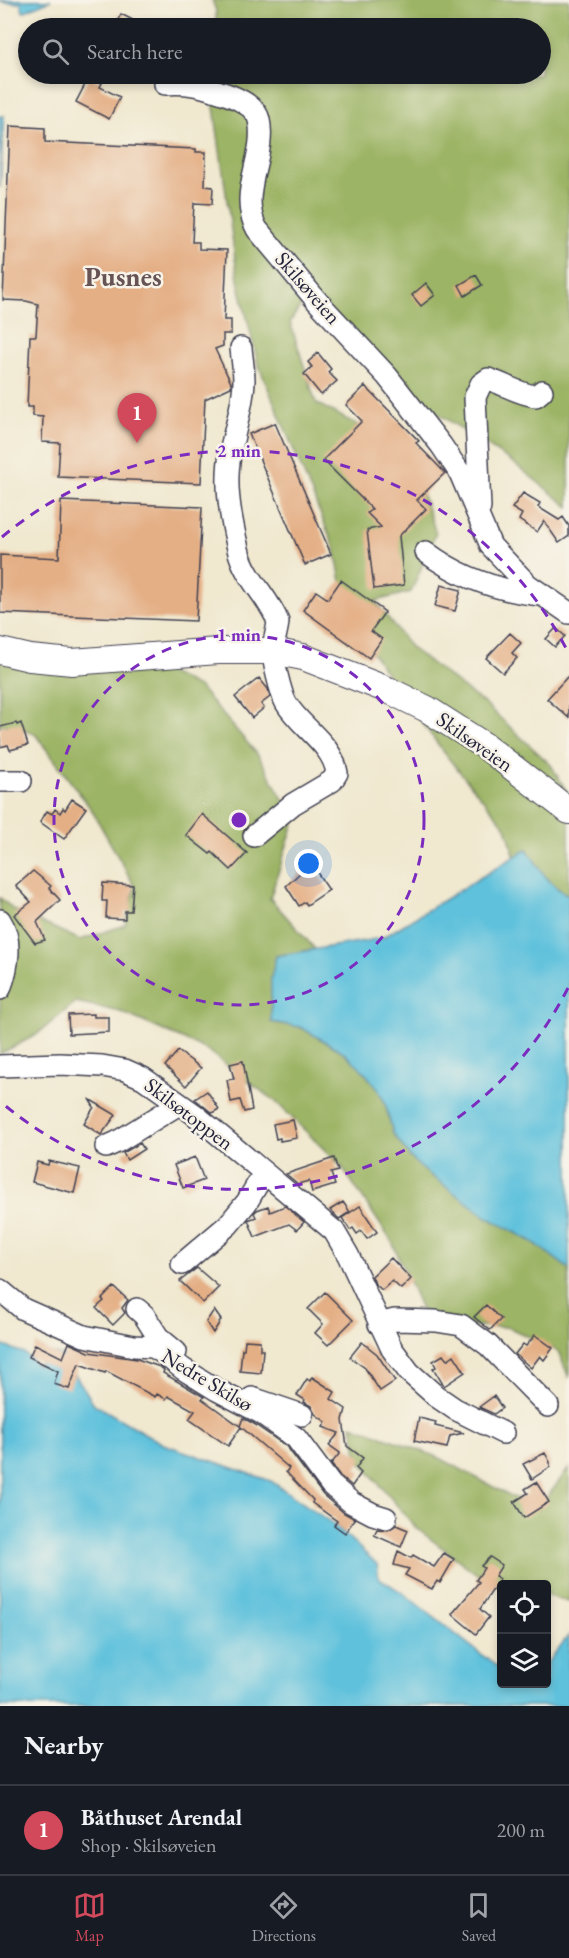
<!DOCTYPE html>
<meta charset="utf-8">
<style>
body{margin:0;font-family:"EB Garamond",serif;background:#242831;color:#f1f3f6}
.controls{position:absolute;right:18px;bottom:18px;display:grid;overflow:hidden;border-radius:6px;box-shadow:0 3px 9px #0003}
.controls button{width:54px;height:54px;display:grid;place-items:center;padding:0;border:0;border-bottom:2px solid #363941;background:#171b24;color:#f1f3f6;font:30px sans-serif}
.you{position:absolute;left:309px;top:864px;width:21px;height:21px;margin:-15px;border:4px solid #fff;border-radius:50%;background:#1a73e8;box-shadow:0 0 0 9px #1a73e833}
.badge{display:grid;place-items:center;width:39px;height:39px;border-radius:50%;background:#d1495b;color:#fff;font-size:20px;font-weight:700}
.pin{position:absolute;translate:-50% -50px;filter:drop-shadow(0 2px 3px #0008)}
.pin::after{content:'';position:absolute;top:32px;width:21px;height:18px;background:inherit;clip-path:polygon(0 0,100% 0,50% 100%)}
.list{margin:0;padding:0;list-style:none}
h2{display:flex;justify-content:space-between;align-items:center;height:78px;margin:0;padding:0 24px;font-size:26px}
h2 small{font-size:20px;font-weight:400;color:#9ea1a6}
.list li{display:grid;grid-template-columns:39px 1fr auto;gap:18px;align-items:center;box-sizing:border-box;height:90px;padding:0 24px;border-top:2px solid #363941}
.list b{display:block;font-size:22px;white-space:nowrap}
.list p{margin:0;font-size:20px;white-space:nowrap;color:#9ea1a6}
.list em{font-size:20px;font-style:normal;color:#9ea1a6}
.icon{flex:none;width:33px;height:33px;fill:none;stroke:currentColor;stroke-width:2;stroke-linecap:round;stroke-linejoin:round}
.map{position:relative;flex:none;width:569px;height:1706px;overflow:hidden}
.search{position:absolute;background:#171b24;box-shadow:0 3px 9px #0003;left:18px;right:18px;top:18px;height:66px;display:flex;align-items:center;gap:15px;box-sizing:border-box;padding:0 21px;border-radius:33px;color:#9ea1a6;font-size:22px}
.sheet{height:168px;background:#171b24}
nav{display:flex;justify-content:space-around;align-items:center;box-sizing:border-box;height:84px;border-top:2px solid #363941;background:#171b24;font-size:16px;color:#9ea1a6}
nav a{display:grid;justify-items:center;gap:3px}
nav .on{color:#d1495b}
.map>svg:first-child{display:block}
</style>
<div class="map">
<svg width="569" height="1706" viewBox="0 0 569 1706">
<rect width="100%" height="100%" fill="#f7f3e8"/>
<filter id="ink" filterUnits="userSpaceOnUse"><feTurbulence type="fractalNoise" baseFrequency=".0167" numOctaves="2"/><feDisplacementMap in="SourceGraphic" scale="12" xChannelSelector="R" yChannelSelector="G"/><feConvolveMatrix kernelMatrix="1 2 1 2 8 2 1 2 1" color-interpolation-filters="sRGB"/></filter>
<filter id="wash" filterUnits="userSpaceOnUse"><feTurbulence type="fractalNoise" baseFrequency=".008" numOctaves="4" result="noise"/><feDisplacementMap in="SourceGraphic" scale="24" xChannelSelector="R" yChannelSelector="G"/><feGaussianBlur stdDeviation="1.35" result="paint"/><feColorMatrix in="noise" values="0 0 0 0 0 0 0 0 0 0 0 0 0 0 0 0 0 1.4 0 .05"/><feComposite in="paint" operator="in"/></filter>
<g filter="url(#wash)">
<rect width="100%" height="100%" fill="#f0e8cf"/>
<path fill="#9cb465" stroke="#5f6b50" stroke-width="1.5" d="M212,0H569V507L511,461L434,411L365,354L305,299L290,322L316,403L356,424L370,443L421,490L436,533L411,592L375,601L411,648L485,704L551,765L569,795V895C549,887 539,867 527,849L515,857L506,827L449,759L396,688L347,614L335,549L258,364L238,280L213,100L214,74H540V28H216V11Z
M0,642L133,655L200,688L258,755L295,820L270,898L315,949L276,956L271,1022L300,1027L342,1051L360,1067L378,1089L385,1103L393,1133L410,1157L421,1168L487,1217L533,1242L569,1269V1378L558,1351L508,1327L428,1325L392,1242L342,1167L276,1102L205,1049L121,1012L76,1002L36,1035L0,1054V898L14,910L80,940L125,925L135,887L91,809L35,734L3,724L0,726Z
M352,1425L438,1457L497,1489L538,1509L569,1468V1601L547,1596L546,1584L501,1586L489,1583L416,1528L358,1459Z"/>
<path fill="#5ec1dc" stroke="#40728c" stroke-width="1.5" d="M0,0H51L23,12L21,3L0,2Z
M0,116H4L0,188Z
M527,849C539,867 549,887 569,895V1269L533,1242L487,1217L421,1168L410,1157L393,1133L385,1103L378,1089L360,1067L342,1051L300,1027L271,1022V978L276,956L382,938Z
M0,1345L24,1353L38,1366L46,1352L63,1356L94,1404L163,1444L271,1481L336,1526L377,1564L379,1578L403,1593L501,1670L502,1684H519L526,1689L531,1684H546L547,1663L569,1635V1706H0Z"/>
<g id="blocks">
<path fill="#e4af85" d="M121,14L148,28H114Z
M89,77L102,83L100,87L120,97L109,119L76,102Z
M10,126L45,128V142L196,149V152H206L205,186L213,187L212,204L194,203L192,242H199V249L227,250L224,320H231V334H223V346L215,349L231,383V387L205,399L201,483L58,477L60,443L42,442L43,417L33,416V407H27L30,336H36L38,304L26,301L3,300Z
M476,275L482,285L465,296L459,285Z
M426,283L435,295L421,306L412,295Z
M318,353L331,369L328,372L337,381L321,395L304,374L312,367L308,362Z
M365,386L419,441L416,443L445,473L417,500L426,509L399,536L404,585L374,589L367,530L381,527L367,513L372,509L323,460L362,421L346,405Z
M275,423L331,554L305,565L249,434Z
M523,493L540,503L538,507L559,520L563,517L569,526V536L559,543L544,521L537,532L519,520L522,514L512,508Z
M61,501L202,507L196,621L0,613V555L59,558Z
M341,580L385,612L371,631L382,639L369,658L303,610L316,591L328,599Z
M441,585L461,590L455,611L435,606Z
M556,628L565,636L555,647L546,639Z
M510,633L521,643L512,653L517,658L503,673L486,658Z
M569,675V718L547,699Z
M259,678L268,689L270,697L261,704L264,708L252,718L235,697Z
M16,723L17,725L21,723L28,745L10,750L8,745L0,747V727Z
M72,799L86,808L64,839L40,822L47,811L52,814L55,809L60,813L63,808L65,810Z
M202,814L247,853L231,870L212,852L210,854L186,835Z
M310,862L329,890L307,905L305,902L299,906L286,886L301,872L299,870Z
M33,871L51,886L49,888L60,900L37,922L45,940L35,943L14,915L31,902L16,886Z
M103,883L133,885L131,911H125V919L106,918L107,901H102Z
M94,1014V1017H109V1032L69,1034L68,1015Z
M178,1051L201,1068L186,1086L165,1066Z
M243,1061L252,1110L244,1112L240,1100L231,1102L227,1080L234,1079L230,1064Z
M207,1091L219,1109L212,1113L195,1099Z
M89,1099L116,1115L101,1135L84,1124L94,1107Z
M293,1120L297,1138L280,1141V1138L276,1139L273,1124Z
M140,1143L144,1149L127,1160L123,1153Z
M195,1157L204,1180L183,1188L174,1165Z
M334,1158L338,1171L331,1173L335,1185L312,1192L309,1181L298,1184L286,1174Z
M49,1161L80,1168L74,1193L32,1182L37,1162L48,1165Z
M343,1202L350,1212L339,1219L330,1210Z
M268,1206L270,1212L285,1206L304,1222L297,1230L289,1224L255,1237L248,1220L256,1217L254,1213L257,1210Z
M360,1206L377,1232L367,1239L361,1231L357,1234L353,1228L350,1230L342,1218Z
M391,1258L411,1279L401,1289L392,1281L382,1290L375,1284L372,1276Z
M197,1268L219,1287L203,1303L180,1281Z
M114,1287L128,1300L122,1308L125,1313L113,1325L96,1308L104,1301L102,1299Z
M325,1292L353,1320L328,1345L315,1333L323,1324L308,1309Z
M486,1305L501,1319L490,1330L474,1317Z
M214,1310L221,1320L213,1333L206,1322Z
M535,1335L553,1348L544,1360L540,1356L531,1368L515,1354L523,1344L526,1346Z
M245,1340L260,1341V1350H263L261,1373L240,1371L242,1349H244Z
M362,1342L377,1354L395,1381L380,1391L365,1368L350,1357Z
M69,1343L89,1352L137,1359L160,1367L164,1370L163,1373L204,1397L202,1399L240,1426L243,1418L254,1424L287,1447L323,1495L344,1513L355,1519L345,1533L334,1525L337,1521L312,1503L313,1500L286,1472L289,1468L241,1427L228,1446L189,1419L195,1411L168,1396L166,1399L157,1394L155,1397L106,1371L105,1373L79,1364L69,1389L54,1384L58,1371L29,1357L35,1344L63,1358Z
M443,1355L447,1360L454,1355L465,1372L444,1386L433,1368L436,1367L433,1361Z
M312,1377L335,1392L331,1399L346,1409L343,1420L347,1446L363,1458L356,1468L361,1473L352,1486L340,1476L331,1464L340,1453L329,1445L339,1433L323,1427L326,1422L315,1414L311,1406L304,1402L305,1400L297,1395L307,1379L310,1381Z
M494,1396L502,1408L494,1414L479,1407Z
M419,1418L436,1422L435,1426L464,1433L450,1436L447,1448L414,1441Z
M545,1453L550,1462V1467L532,1479L523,1464Z
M536,1482L549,1502L524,1518L514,1502L528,1493L525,1489Z
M396,1525L408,1530L401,1547L374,1535L377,1529L388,1530Z
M398,1551L411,1558L413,1555L434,1567L444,1553L454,1559L440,1583L437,1581L432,1589L405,1575L409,1569L394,1565Z
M490,1557L502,1565L495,1576L500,1579L480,1609L489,1617L476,1634L452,1614L479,1582L476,1580L484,1568L481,1566Z"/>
</g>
</g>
<g filter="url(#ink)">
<use href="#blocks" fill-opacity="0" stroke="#414051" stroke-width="1.5"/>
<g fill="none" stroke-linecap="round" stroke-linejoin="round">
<defs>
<path id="minor" d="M165,84C188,82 202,86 223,93C235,97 256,106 259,120C267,156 237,193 257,229L317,301L387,376L441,445L460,473L491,546L528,585L569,613
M241,348C242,359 244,370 244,381C243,413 228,444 228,476C227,500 233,527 238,549C245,579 269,597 278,622C277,631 274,640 273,649C272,658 281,694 286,703C300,727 333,744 337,773L332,781L293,804L254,836
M480,508L475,397L481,384L488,379C504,384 521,395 536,396L542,391
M426,552C459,577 499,591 540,595
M0,781H21
M0,920C13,940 8,968 0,989
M0,1066L60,1064L102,1066L125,1070L143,1078L194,1114L334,1231L348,1255L392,1349L409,1372L436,1396L455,1409L503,1433
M106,1147L117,1142L179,1104
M182,1264L228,1225L247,1202L264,1173
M0,1290L23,1309L84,1336L134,1346L153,1347L163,1353L183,1369L217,1390L261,1413L296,1438L331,1485L352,1503L373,1514L386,1518
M137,1309L144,1315L158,1337L176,1352
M379,1324L395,1320L436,1321L461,1325L488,1345L548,1406
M252,1398L302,1415"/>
<path id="major" d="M0,651L30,658L72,662L218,651H272L303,657L388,690L427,709L485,746L569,811"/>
</defs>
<use href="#minor" stroke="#414051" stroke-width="24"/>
<use href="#major" stroke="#414051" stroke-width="28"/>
<use href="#minor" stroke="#fff" stroke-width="21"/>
<use href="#major" stroke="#fff" stroke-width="26"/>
</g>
</g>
<g fill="none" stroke="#7b2cbf" stroke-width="3" stroke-dasharray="10 8">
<circle cx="239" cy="820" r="185"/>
<path d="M568 988A369 369 0 0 1 2 1103M2 537A369 369 0 0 1 568 652"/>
</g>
<g text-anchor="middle" stroke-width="5" stroke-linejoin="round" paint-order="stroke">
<g font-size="21" fill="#22223b" stroke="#f7f3e8">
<text transform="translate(308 288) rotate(49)" y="7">Skilsøveien</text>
<text transform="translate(475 742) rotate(35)" y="7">Skilsøveien</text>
<text transform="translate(189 1114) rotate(37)" y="7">Skilsøtoppen</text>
<text transform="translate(207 1380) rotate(31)" y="7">Nedre Skilsø</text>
</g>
<g font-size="27" font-weight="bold" fill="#665355" stroke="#f7f3e8">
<text x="123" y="286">Pusnes</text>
</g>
</g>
<circle cx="239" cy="820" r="9" fill="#7b2cbf" stroke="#f7f3e8" stroke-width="3"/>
<g font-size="18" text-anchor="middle" font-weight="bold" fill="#7b2cbf" stroke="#f7f3e8" stroke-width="5" stroke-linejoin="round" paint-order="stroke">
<text x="239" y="457">2 min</text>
<text x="239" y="641">1 min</text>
</g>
</svg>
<div class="controls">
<button><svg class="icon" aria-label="locate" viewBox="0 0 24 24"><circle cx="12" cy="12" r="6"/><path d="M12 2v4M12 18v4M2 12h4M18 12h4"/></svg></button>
<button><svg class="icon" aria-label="layers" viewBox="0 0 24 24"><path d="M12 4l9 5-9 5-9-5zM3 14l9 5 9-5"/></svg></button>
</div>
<div class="you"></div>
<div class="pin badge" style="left:137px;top:443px">1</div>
<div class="search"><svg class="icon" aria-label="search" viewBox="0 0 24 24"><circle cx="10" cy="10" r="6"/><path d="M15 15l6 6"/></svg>Search here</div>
</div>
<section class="sheet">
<h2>Nearby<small></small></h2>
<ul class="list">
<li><span class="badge">1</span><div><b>Båthuset Arendal</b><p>Shop · Skilsøveien</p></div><em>200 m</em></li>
</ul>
</section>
<nav>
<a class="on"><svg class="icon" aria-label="map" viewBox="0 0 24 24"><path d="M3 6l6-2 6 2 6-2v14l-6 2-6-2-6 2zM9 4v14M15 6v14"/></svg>Map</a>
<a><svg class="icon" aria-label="directions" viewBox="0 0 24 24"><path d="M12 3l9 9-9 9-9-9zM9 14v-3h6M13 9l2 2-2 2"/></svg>Directions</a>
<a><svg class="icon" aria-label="saved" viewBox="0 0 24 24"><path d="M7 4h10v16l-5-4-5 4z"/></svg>Saved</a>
</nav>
